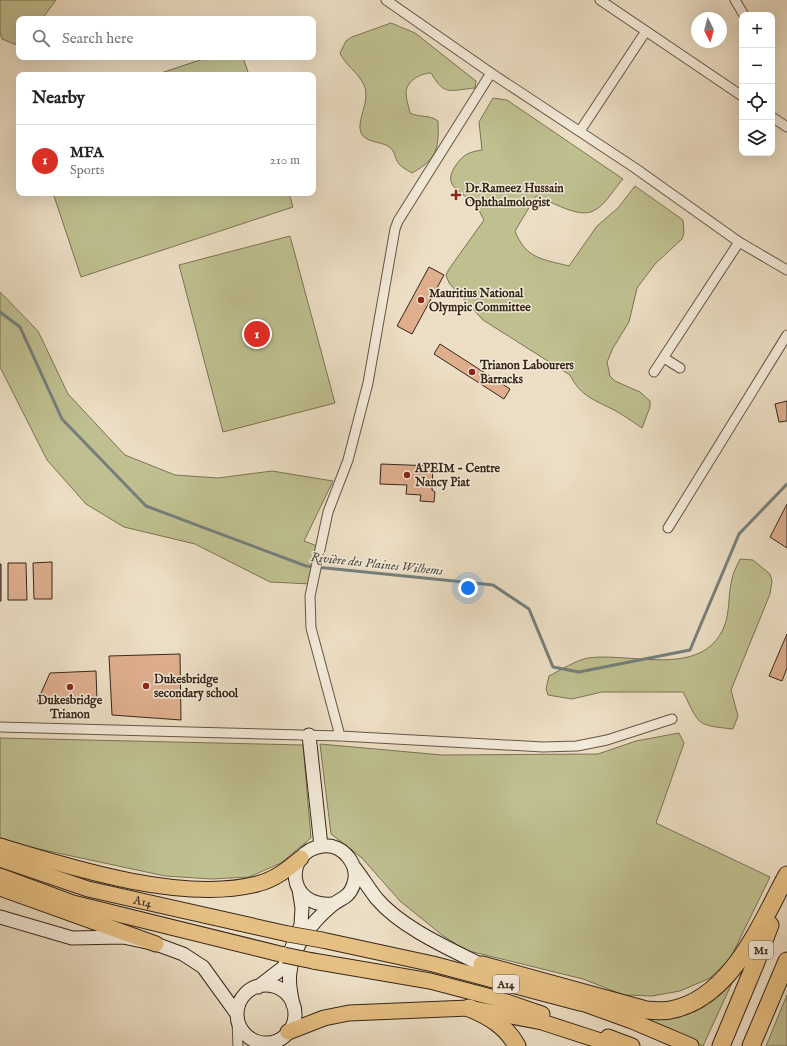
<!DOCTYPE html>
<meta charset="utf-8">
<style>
body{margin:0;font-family:"IM FELL English",serif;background:#f6f6f6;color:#222}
.controls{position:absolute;right:12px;top:12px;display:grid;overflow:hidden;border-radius:8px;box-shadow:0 4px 16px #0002}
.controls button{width:36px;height:36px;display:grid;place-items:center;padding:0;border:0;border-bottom:1px solid #e0e0e0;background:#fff;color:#222;font:20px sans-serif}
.compass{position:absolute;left:691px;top:12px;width:36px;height:36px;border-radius:50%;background:#fff;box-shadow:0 4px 16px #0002;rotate:174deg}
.you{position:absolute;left:468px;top:588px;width:14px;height:14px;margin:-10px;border:3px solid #fff;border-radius:50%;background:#1a73e8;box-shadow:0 0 0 6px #1a73e833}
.badge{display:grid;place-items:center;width:26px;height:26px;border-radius:50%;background:#d93025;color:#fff;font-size:13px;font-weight:700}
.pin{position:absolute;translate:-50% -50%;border:2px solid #fff;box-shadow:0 1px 4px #0006}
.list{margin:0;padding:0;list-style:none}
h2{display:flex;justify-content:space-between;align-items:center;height:52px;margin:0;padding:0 16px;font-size:17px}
h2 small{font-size:13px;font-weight:400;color:#767676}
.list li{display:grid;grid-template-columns:26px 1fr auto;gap:12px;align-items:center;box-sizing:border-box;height:72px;padding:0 16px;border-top:1px solid #e0e0e0}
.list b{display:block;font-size:15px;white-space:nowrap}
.list p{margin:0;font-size:13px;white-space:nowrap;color:#767676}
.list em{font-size:13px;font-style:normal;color:#767676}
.icon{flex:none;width:22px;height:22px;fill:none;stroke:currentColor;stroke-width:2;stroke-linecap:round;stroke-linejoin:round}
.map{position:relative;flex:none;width:787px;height:1046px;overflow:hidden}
.search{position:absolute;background:#fff;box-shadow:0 4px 16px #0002;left:16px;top:16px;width:300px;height:44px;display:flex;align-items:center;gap:10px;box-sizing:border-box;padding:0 14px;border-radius:8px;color:#767676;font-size:15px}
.panel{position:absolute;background:#fff;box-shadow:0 4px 16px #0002;left:16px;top:72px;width:300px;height:124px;border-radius:8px}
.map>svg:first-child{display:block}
</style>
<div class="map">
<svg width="787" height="1046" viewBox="0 0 787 1046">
<rect width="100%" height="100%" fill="#ecdec4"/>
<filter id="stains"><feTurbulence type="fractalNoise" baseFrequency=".005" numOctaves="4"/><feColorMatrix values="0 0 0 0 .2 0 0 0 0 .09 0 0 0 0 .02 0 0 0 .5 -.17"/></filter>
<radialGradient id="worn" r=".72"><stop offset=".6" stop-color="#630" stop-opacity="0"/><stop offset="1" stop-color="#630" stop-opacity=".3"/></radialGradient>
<path fill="#bfbf8f" stroke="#7b7354" d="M0,0H56L42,19H19V44L17,45L2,39L0,32Z
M391,23L415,33L476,81L475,88C450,90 445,97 431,73C421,73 406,81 406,93C406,100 409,107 410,113C420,118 429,114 438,121C439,149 437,159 412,173C408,170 402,168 399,164C394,158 396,151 388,146C381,142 365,142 361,133C356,119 371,102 364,85C358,72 345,65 340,53L346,41L352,37Z
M209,57H243L249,75H155Z
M493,98L507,100L623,179C614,189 606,204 595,210C580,220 551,201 536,196L515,231C526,259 542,259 569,266L597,226L618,208L635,186L683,220L684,233L682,239L655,264L637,288L629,322L613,348L607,362L610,376L615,381L640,392L650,401V407L642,428C633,422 625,416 616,411C595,400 581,397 570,375L483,320L449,283L446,275L449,269L484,220C481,215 479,209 476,206C464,191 440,188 456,165C464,154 469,152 482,150L479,122Z
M53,193H289L293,207L81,277Z
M290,236L335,403L223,432L179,265Z
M0,292L38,331L68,394L125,455L175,475L218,478L272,471L333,481L304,541L317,546L311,584L270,582L195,544L124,527L86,504L47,460L0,367Z
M740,559L753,560L770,574L772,581L770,594L731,690L738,716L733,729C695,725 700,725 683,692H602L572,699L548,695L546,689L549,676C561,670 576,660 588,658C631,652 702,679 724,627C730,613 728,594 732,579C733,572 737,566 740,559Z
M679,733L684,743L656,823L770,877L730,959L710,978L680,991L652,996L624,995L583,979L465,950L442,935L400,901L362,858L331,834L320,744L442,755L598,754L636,741Z
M0,738L303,745L311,838L281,863L249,877L212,879L165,876L25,846L0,838Z
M738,970L703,1046L639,1026L651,1020L681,1014Z
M787,995V1046H766Z"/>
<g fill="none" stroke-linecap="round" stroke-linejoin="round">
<path stroke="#747f7c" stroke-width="3" d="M0,312L20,327L62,419L146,506L306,566L493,585L529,609L553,667L579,672L690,650L739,534L787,484"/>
</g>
<path fill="#deae8d" stroke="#37271a" d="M429,267L444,275L412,334L397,326Z
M440,344L510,389L504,399L434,354Z
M787,401V421L779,422L775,404Z
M381,464L433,466L432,490L435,492L434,502L420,501L421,495L406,494L407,485L380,484Z
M787,504V548L770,537Z
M52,562V599H34L33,563Z
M8,563H26L27,600H8Z
M0,564H1V601H0Z
M787,634V668L782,681L769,676Z
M180,654L181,720L112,715L109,656Z
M96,671L97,701L37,702L50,673Z"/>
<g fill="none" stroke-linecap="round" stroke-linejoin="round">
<defs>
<path id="street" d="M386,0L491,73L635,168L739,242L787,270
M600,0L742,96
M735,0L744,15
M772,117L787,127
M580,131L646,31
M664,358L680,368
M654,372L739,242
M668,528L787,335
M0,727L340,736L543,747L577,746L607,740L672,719
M340,736L311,628L310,596L328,512L348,460L368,383L395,229L398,221L491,73
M237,1020L238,1046
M270,1046L274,1041"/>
<path id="secondary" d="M309,735L321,846
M354,867C362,877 369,889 377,899C402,928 448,948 482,965
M0,917L72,938L123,937L156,944L183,954L203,967L237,1014
M237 1014a29 29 0 1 1 58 0a29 29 0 1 1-58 0Z
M258,987L284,967L301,925L302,908L299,889
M293,1005C291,994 288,983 290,972C293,946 312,922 331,906C340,898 348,899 353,886C361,867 344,843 322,846C283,852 287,908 332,904"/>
<g id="primary">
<path d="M0,846C72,868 183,903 257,884C274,880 288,869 301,858"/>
<path id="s1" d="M0,859L88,889L288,934"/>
<path d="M0,876L73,903L284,955"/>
<path d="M0,888L156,944"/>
<path d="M322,940L433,964L580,1003"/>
<path d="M313,961L430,981L495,998L542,1014"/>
<path d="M571,999L632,1021L691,1046"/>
<path d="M288,1032L324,1018L349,1013L469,1008L542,1022L616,1046"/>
<path d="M608,1037L632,1046"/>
</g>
<path id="highway" d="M482,965L646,1010C654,1010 663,1012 670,1010C731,999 761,923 787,875
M469,1008C489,1016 506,1026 517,1046
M721,1046L756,962L770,925
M751,1046L787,961"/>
</defs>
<use href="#street" stroke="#645544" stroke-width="11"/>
<use href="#secondary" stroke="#37271a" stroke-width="15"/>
<use href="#primary" stroke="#37271a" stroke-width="17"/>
<use href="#highway" stroke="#37271a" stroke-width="19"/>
<use href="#street" stroke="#f3ead9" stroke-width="9"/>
<use href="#secondary" stroke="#f3ead9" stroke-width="13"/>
<use href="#primary" stroke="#e6bf82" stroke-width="15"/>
<use href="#highway" stroke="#e6bf82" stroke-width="17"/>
<defs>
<path id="primary-bridge" d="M288,934L322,940
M284,955L313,961"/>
</defs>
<use href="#primary-bridge" stroke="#37271a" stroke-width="17" stroke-linecap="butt"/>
<use href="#primary-bridge" stroke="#e6bf82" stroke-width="15"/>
</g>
<g fill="#8f2418" stroke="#f3ead9" stroke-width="1.5">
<path d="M454 189h4v4h4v4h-4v4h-4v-4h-4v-4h4z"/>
<circle cx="421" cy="300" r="4"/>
<circle cx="472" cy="372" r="4"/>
<circle cx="407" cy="475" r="4"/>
<circle cx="146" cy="686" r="4"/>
<circle cx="70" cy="687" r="4"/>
</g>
<g text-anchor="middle" stroke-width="3" stroke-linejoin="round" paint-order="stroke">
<g fill="#f3ead9" stroke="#6f6253" stroke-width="1">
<rect x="749" y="941" width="24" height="18" rx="3"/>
<rect x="493" y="975" width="26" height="18" rx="3"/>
</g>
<g font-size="11" font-weight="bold" fill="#37271a">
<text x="761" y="954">M1</text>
<text x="506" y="988">A14</text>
</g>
<g font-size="12" font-weight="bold" fill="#37271a" stroke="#f3ead9" text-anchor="start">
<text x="465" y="192">Dr.Rameez Hussain<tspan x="465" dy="14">Ophthalmologist</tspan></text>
<text x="429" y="297">Mauritius National<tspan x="429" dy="14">Olympic Committee</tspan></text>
<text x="480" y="369">Trianon Labourers<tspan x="480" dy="14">Barracks</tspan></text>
<text x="415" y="472">APEIM - Centre<tspan x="415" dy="14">Nancy Piat</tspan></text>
<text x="154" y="683">Dukesbridge<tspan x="154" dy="14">secondary school</tspan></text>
<text x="70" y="704" text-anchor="middle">Dukesbridge<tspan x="70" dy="14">Trianon</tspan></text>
</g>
<g font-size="12" fill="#37271a" stroke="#f3ead9">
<text dy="4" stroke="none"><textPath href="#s1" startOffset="149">A14</textPath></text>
</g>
<g font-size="13" font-style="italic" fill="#504c43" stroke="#f3ead9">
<text transform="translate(377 563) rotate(6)" y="5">Rivière des Plaines Wilhems</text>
</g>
</g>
<rect width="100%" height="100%" filter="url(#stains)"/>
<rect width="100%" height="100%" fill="url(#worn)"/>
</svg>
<div class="controls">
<button>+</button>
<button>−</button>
<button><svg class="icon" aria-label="locate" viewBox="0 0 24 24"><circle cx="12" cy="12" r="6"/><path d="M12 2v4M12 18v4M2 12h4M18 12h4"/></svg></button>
<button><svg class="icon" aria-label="layers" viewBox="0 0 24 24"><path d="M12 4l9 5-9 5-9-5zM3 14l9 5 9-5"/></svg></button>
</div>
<svg class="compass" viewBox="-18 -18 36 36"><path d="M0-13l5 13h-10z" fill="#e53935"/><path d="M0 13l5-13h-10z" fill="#767676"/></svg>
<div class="you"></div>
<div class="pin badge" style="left:257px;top:334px">1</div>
<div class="search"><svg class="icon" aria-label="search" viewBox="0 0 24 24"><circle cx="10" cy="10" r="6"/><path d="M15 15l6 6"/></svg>Search here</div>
<section class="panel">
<h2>Nearby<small></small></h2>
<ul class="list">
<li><span class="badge">1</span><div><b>MFA</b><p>Sports</p></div><em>210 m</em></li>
</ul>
</section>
</div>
